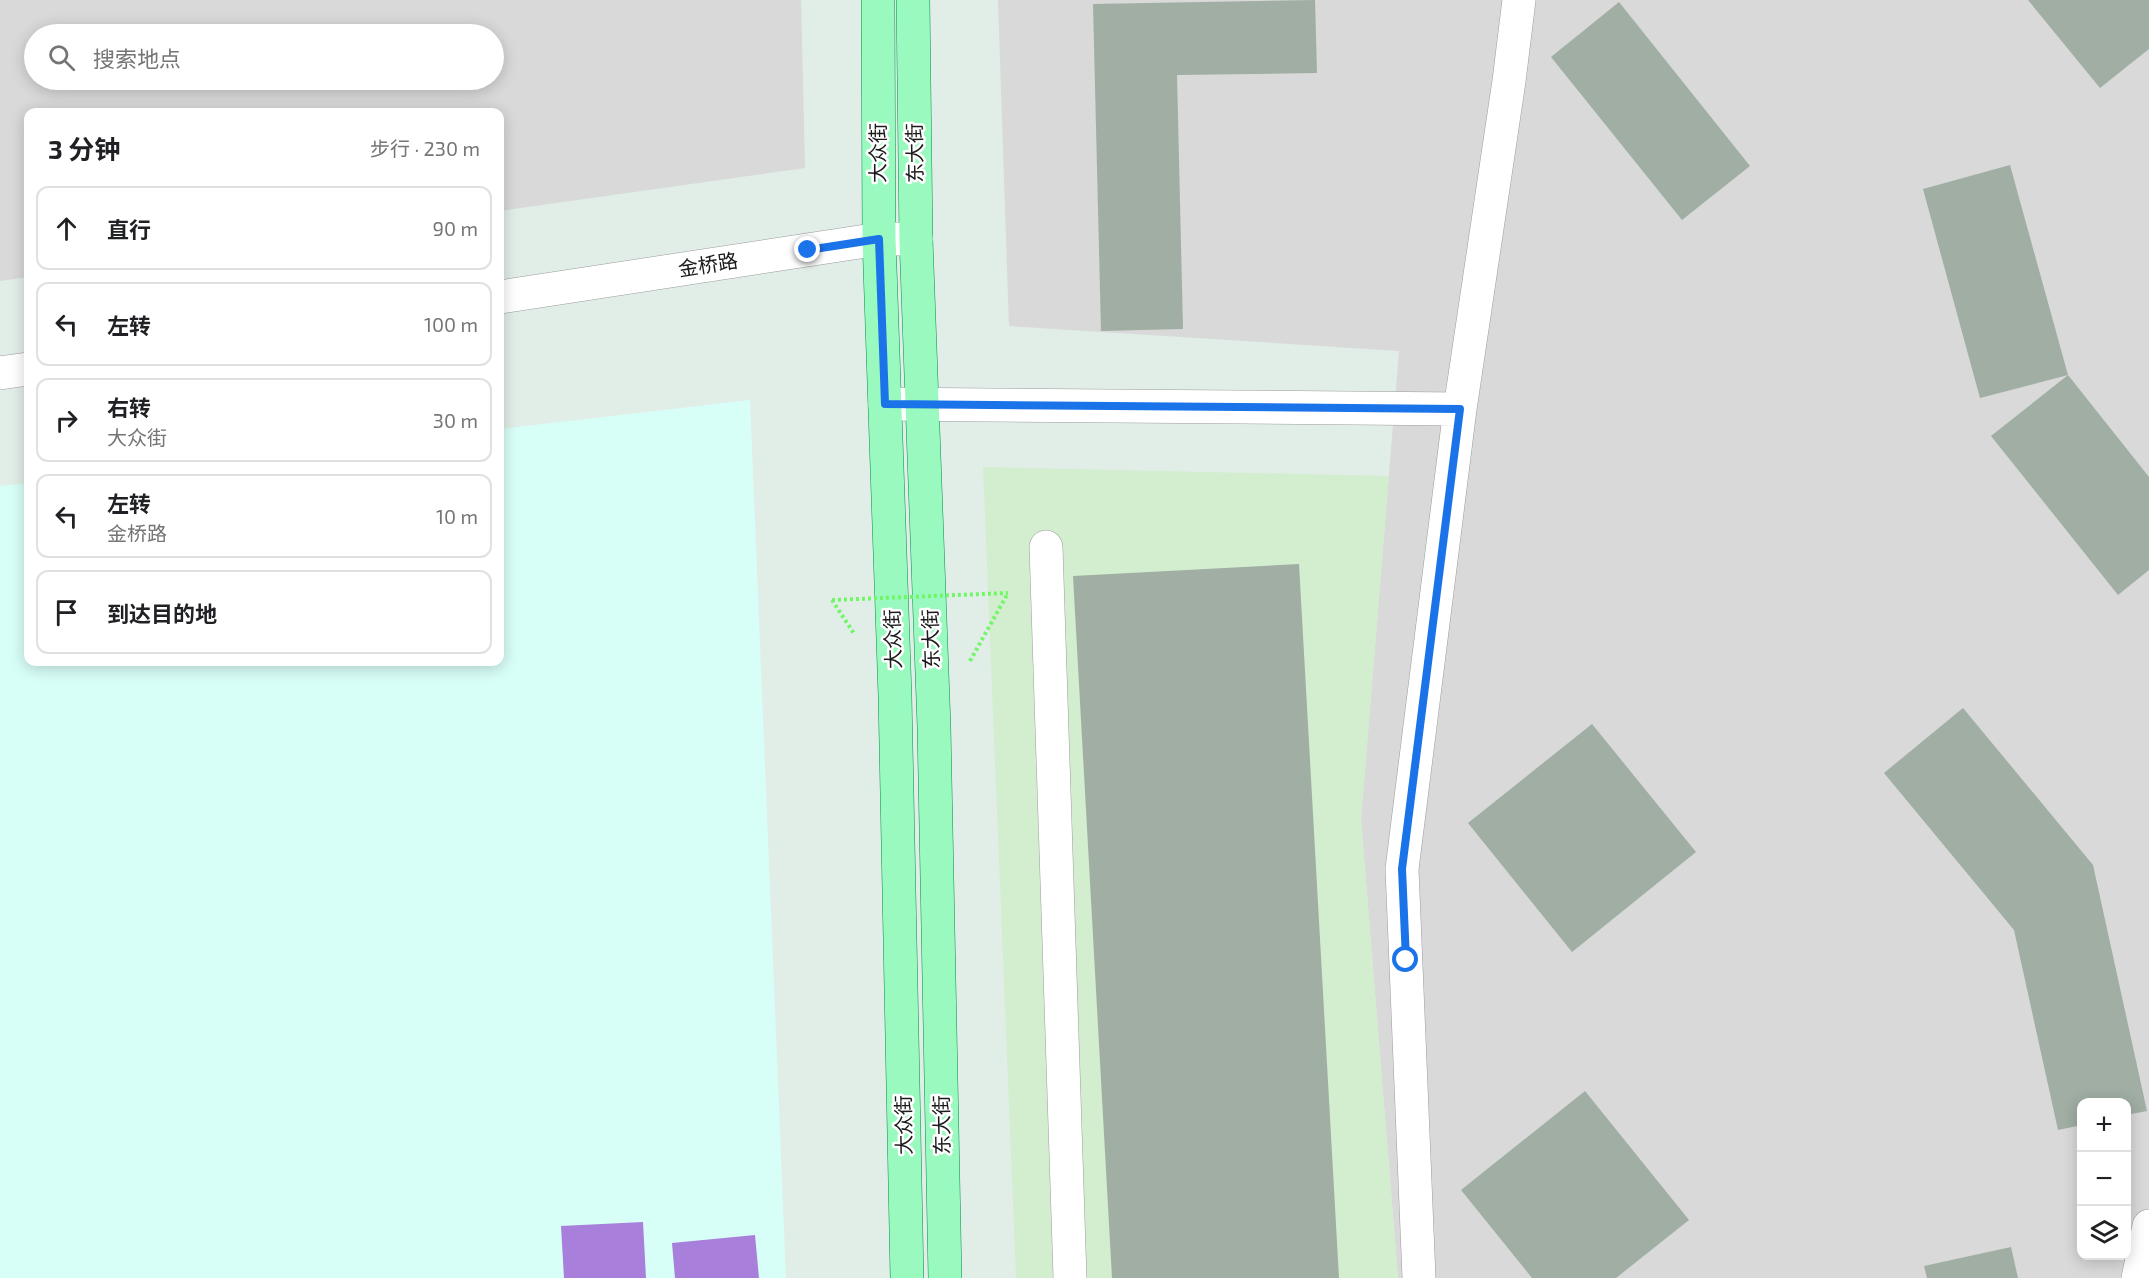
<!DOCTYPE html>
<html lang="zh">
<meta charset="utf-8">
<style>
body{margin:0;font-family:"Exo 2","Noto Sans SC",sans-serif;background:#f6f6f6;color:#202124}
.controls{position:absolute;right:18px;bottom:18px;display:grid;overflow:hidden;border-radius:12px;box-shadow:0 3px 15px #0003}
.controls button{width:54px;height:54px;display:grid;place-items:center;padding:0;border:0;border-bottom:2px solid #e0e0e0;background:#fff;color:#202124;font:30px sans-serif}
.stop{position:absolute;width:18px;height:18px;margin:-14px;border:4px solid #1a73e8;border-radius:50%;background:#fff}
.stop.end{background:#1a73e8;border-color:#fff;box-shadow:0 2px 6px #0008}
.list{margin:0;padding:0;list-style:none}
h2{display:flex;justify-content:space-between;align-items:center;height:78px;margin:0;padding:0 24px;font-size:26px}
h2 small{font-size:20px;font-weight:400;color:#757577}
.list li{display:grid;grid-template-columns:39px 1fr auto;gap:18px;align-items:center;box-sizing:border-box;height:84px;margin:0 12px 12px;padding:0 12px;border:2px solid #e0e0e0;border-radius:12px}
.list b{display:block;font-size:22px;white-space:nowrap}
.list p{margin:0;font-size:20px;white-space:nowrap;color:#757577}
.list em{font-size:20px;font-style:normal;color:#757577}
.icon{flex:none;width:33px;height:33px;fill:none;stroke:currentColor;stroke-width:2;stroke-linecap:round;stroke-linejoin:round}
.map{position:relative;flex:none;width:2149px;height:1278px;overflow:hidden}
.search{position:absolute;background:#fff;box-shadow:0 3px 15px #0003;left:24px;top:24px;width:480px;height:66px;display:flex;align-items:center;gap:15px;box-sizing:border-box;padding:0 21px;border-radius:33px;color:#757577;font-size:22px}
.panel{position:absolute;background:#fff;box-shadow:0 3px 15px #0003;left:24px;top:108px;width:480px;height:558px;border-radius:12px}
.map>svg:first-child{display:block}
</style>
<div class="map">
<svg width="2149" height="1278" viewBox="0 0 2149 1278">
<rect width="100%" height="100%" fill="#e1ede7"/>
<path fill="#d8d9d8" fill-rule="evenodd" d="M0,0H801L805,168L500,211V112H28V277L0,281ZM34,34H494V80H34Z
M998,0H2149V1278H1398L1361,819L1399,351L1009,326ZM2082,1102H2126V1256H2082Z"/>
<path fill="#d3eecf" d="M983,467L1389,476L1361,819L1398,1278H1016Z"/>
<path fill="#d8fef8" d="M750,400L786,1278H0V486L28,483V662H500V429Z"/>
<path fill="#a87fdb" d="M643,1222L646,1278H564L561,1226Z
M755,1235L759,1278H675L672,1243Z"/>
<path fill="#a0aea4" d="M1315,0L1317,73L1177,75L1183,329L1101,331L1093,4Z
M2028,0H2149V49L2100,88Z
M1619,2L1750,166L1682,220L1551,57Z
M2010,165L2068,375L1980,398L1923,189Z
M2068,375L2149,477V570L2118,595L1991,436Z
M1299,564L1339,1278H1112L1073,576Z
M1963,708L2093,865L2147,1111L2126,1115V1102H2082V1125L2058,1130L2014,930L1884,773Z
M1592,724L1696,852L1572,952L1468,823Z
M1585,1091L1689,1220L1616,1278H1532L1461,1190Z
M2011,1247L2018,1278H1927L1924,1266Z"/>
<g fill="none" stroke-linecap="round" stroke-linejoin="round">
<defs>
<path id="minor" d="M500,297L879,239H916
M0,373L28,369
M885,404L1460,409
M1046,547L1070,1278
M1419,1278L1402,869L1460,409L1509,81L1519,0
M2138,1278L2149,1226"/>
<path id="major" d="M878,0L879,239L895,696L907,1278
M913,0L916,239L934,727L945,1278"/>
</defs>
<use href="#minor" stroke="#9c9c9c" stroke-width="34"/>
<use href="#major" stroke="#038f49" stroke-width="34"/>
<path stroke="#71f668" stroke-width="4" stroke-dasharray="3 3" stroke-linecap="butt" d="M832,600L855,635
M970,661L1008,593"/>
<use href="#minor" stroke="#fff" stroke-width="33"/>
<use href="#major" stroke="#99f9bf" stroke-width="33"/>
<path stroke="#71f668" stroke-width="4" stroke-dasharray="3 3" stroke-linecap="butt" d="M832,600L1008,593"/>
</g>
<g fill="none" stroke-linecap="round" stroke-linejoin="round">
<path stroke="#1a73e8" stroke-width="8" d="M808,250L879,239L885,404L1460,409L1402,869L1406,960"/>
</g>
<g text-anchor="middle" stroke-width="5" stroke-linejoin="round" paint-order="stroke">
<g font-size="20" fill="#1b1b1b" stroke="#fff">
<text transform="translate(878 153) rotate(-90)" y="7">大众街</text>
<text transform="translate(915 153) rotate(-91)" y="7">东大街</text>
<text transform="translate(708 265) rotate(-9)" y="7">金桥路</text>
<text transform="translate(893 639) rotate(-92)" y="7">大众街</text>
<text transform="translate(931 639) rotate(-92)" y="7">东大街</text>
<text transform="translate(904 1125) rotate(-91)" y="7">大众街</text>
<text transform="translate(942 1125) rotate(-91)" y="7">东大街</text>
</g>
</g>
</svg>
<div class="controls">
<button>+</button>
<button>−</button>
<button><svg class="icon" aria-label="layers" viewBox="0 0 24 24"><path d="M12 4l9 5-9 5-9-5zM3 14l9 5 9-5"/></svg></button>
</div>
<div class="stop" style="left:1406px;top:960px"></div>
<div class="stop end" style="left:808px;top:250px"></div>
<div class="search"><svg class="icon" aria-label="search" viewBox="0 0 24 24"><circle cx="10" cy="10" r="6"/><path d="M15 15l6 6"/></svg>搜索地点</div>
<section class="panel">
<h2>3 分钟<small>步行 · 230 m</small></h2>
<ul class="list">
<li><svg class="icon" aria-label="ahead" viewBox="0 0 24 24"><path d="M12 20V5M6 11l6-6 6 6"/></svg><div><b>直行</b></div><em>90 m</em></li>
<li><svg class="icon" aria-label="left" viewBox="0 0 24 24"><path d="M17 20v-9H6M10 6l-5 5 5 5"/></svg><div><b>左转</b></div><em>100 m</em></li>
<li><svg class="icon" aria-label="right" viewBox="0 0 24 24"><path d="M7 20v-9h11M14 6l5 5-5 5"/></svg><div><b>右转</b><p>大众街</p></div><em>30 m</em></li>
<li><svg class="icon" aria-label="left" viewBox="0 0 24 24"><path d="M17 20v-9H6M10 6l-5 5 5 5"/></svg><div><b>左转</b><p>金桥路</p></div><em>10 m</em></li>
<li><svg class="icon" aria-label="arrive" viewBox="0 0 24 24"><path d="M6 21V4h12l-3 4 3 4H6"/></svg><div><b>到达目的地</b></div></li>
</ul>
</section>
</div>
